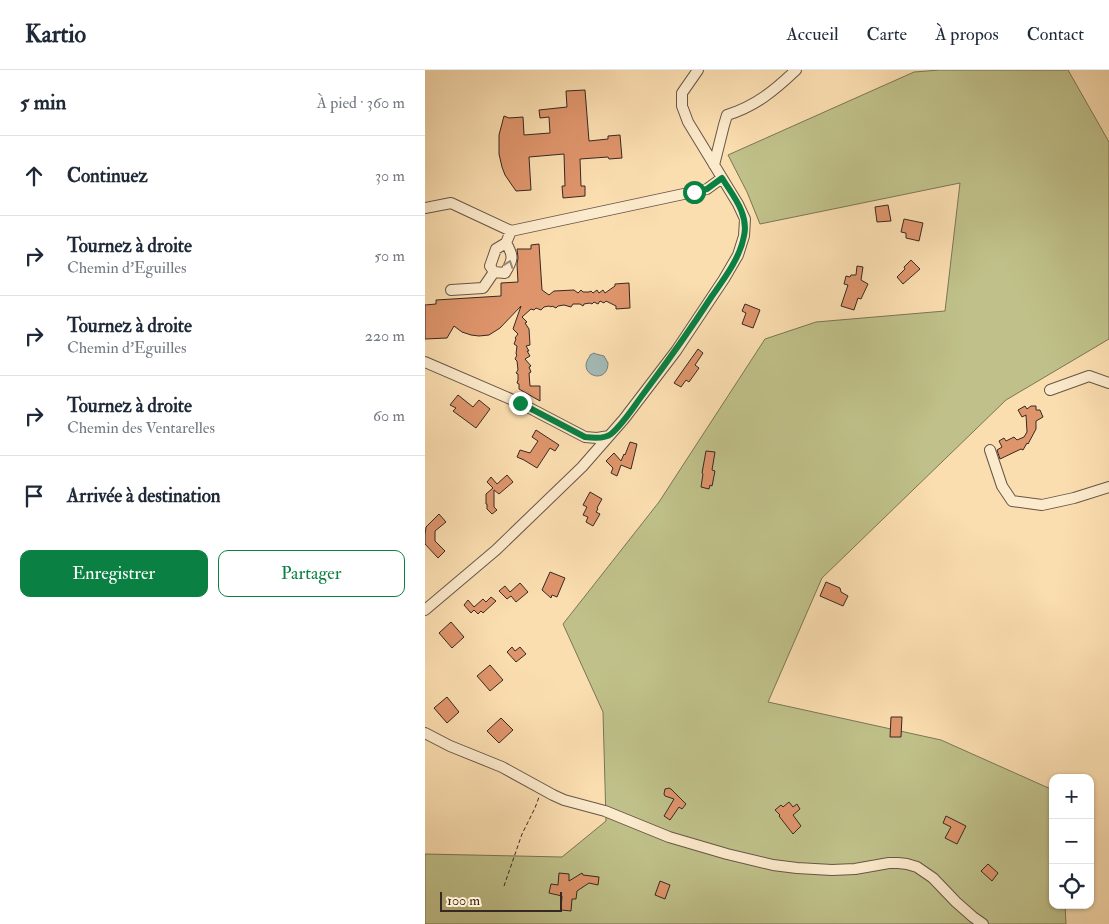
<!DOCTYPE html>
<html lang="fr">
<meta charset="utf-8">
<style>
body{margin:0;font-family:"IM FELL Double Pica",serif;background:#f2f2f3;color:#1f2937}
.controls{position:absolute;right:15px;bottom:15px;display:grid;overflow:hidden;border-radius:10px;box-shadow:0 1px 4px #0004}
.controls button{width:45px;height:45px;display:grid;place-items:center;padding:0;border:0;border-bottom:1px solid #e0e1e3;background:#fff;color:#1f2937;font:25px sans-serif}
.scale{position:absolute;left:15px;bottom:12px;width:122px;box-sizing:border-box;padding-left:5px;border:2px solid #362924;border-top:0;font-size:14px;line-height:18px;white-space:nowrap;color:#362924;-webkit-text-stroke:4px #fceacc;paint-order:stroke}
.stop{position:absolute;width:15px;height:15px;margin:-11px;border:4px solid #0b8043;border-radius:50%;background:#fff}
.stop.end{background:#0b8043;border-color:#fff;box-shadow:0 1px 5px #0008}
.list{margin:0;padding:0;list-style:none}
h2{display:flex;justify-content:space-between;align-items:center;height:65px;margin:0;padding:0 20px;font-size:21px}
h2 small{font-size:16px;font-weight:400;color:#747a83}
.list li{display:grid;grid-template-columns:32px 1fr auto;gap:15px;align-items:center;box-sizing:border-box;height:80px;padding:0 20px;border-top:1px solid #e0e1e3}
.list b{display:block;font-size:19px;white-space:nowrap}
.list p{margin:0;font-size:16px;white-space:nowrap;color:#747a83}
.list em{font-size:16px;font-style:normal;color:#747a83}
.actions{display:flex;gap:10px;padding:15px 20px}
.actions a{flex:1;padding:11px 0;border:1px solid #0b8043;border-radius:10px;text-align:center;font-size:18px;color:#0b8043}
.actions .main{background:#0b8043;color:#fff}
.icon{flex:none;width:28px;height:28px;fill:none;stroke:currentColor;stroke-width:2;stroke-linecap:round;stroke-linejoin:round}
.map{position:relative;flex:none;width:684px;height:854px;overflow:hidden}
header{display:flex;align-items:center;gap:30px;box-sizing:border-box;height:70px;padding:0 25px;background:#fff;border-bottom:1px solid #e0e1e3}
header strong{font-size:24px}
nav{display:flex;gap:28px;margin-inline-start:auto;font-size:18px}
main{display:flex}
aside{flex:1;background:#fff}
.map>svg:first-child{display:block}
</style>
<header>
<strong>Kartio</strong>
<nav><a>Accueil</a><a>Carte</a><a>À propos</a><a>Contact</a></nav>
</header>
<main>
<aside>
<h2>5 min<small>À pied · 360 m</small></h2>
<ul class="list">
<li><svg class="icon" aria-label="ahead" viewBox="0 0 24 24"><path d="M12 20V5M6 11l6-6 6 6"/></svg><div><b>Continuez</b></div><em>30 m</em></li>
<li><svg class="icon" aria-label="right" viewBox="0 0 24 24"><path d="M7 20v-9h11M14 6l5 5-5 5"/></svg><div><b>Tournez à droite</b><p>Chemin d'Eguilles</p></div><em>50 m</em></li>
<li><svg class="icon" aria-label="right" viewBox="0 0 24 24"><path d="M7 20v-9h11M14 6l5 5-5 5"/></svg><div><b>Tournez à droite</b><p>Chemin d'Eguilles</p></div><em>220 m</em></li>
<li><svg class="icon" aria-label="right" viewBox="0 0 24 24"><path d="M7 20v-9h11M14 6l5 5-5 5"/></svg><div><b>Tournez à droite</b><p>Chemin des Ventarelles</p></div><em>60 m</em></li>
<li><svg class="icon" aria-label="arrive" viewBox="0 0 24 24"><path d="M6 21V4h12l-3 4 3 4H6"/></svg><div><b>Arrivée à destination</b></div></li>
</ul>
<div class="actions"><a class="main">Enregistrer</a><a>Partager</a></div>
</aside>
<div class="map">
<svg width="684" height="854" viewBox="0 0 684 854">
<rect width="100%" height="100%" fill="#fbdeb0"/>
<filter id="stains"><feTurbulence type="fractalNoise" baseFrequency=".004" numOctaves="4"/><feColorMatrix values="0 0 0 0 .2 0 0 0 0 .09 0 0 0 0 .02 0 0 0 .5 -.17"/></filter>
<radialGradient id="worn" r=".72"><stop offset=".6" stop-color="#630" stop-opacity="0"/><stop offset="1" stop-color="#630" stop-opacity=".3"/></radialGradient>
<path fill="#c0c18a" stroke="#7b7557" d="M515,0H643L684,72V269L581,330L397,508L343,632L516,670L628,720V835H640L641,854H0V784L137,787L181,751L178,642L138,554L234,432L340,269L391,252L520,241L535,113L335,154L322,122L303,85L489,2Z"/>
<path fill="#a3bab6" stroke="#77807c" d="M169,283L171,284L179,286L183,293C183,316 150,305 165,286V285Z"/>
<path fill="#df956c" stroke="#362924" d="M160,20L164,71L183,69V66L195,65L197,88L184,89L183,87L155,89L156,116H160V126L138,128L137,116H140L139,84L104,87L106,120L91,121L80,105L77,97L74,84V65L79,46L84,48L98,47L99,65L125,63L124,47L115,48L114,40L142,37L141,21Z
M463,135L466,151L452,152L450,137Z
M479,149L498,153L494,171L481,168V163L476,162Z
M114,174L117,220L124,225L129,221L149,220L153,223L156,220L158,222H164L166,221L168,223L172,220L174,223L178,220L180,223L190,216V214L204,213L205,238L191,239V236L181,231L179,233L175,231L173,234L169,232L167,234L165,233L159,234L158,236L155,234H148L146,237L139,235L133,236L131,238L127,236L126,237L124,236L119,237L116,240L111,238L109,240L106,239L97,247L102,252L100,253L104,259L105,275L101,276L104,281H102L105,286L100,289L106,296L104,297L106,302L104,303L105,316H115V331L94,319V314L92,313L93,310V304L91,303L93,300L92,291L90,289L92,285L91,284L92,276L89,274L91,269L90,268L93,264L88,259L96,236L75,258L64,265L54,266L46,265L37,262L29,256L22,268L0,269V235L11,234V230L76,226V213L93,212L92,194L93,188L92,179H106V175Z
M486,190L495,199L478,214L472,207L480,199L479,197Z
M432,196L438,197L436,210L443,214L436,229L433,228L429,240L416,236L423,215L419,214L421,206L425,207L426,205H431Z
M320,234L335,240L328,258L317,254L321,243L317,241Z
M273,279L278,283L270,295L274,298L264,312L261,310L256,317L249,313Z
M33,325L48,337L54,330L65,339L51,358L28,341L31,338L25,335Z
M600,336L602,339L606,336H611V340H615L618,347L611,351V359L603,374L602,373L598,380L596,379L575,389L572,380L577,377L574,371L579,368L581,371L589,367L592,370L599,367L602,362L601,345L597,347L593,340Z
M111,360L134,375L130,381L125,378L112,398L99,390L92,387L95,380L105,383L113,371L107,367Z
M205,372L212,374L206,399L196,395L192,406L186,403L188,398L181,391L189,383L196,391L199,384L200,385Z
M281,381L290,382L287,400L290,401L287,416L285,415L284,419L276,417L278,404L277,403Z
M82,405L88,412L74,424L69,420V437L72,440L67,444L62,439V434H61V424L68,418L62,412L66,407L72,414Z
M165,422L177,429L172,438L173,439L171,442L175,444L168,456L161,452L163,447L158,445L162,437L158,435Z
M14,444L21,452L10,461V471L20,481L13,488L0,474V465L1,457Z
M125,502L140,508L132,527L127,525L126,528L117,520Z
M401,512L415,518L416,522L423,526L418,536L395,526Z
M95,513L103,522L91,532L86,526L82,529L74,521L80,516L85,522Z
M66,527L71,531L58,543L56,541L53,544L49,540L46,543L39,535L43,530L49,537L58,529L61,532Z
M26,552L39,567L27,578L14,563Z
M87,577L90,581L95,577L101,584L91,592L82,582Z
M65,595L78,610L65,621L52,606Z
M22,627L34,642L22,653L9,638Z
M466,647H477L476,667H465Z
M76,648L88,660L74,673L62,661Z
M244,718L246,719L261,734L257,739L254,737L245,750L239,746L249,729L240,726L239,724L240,719Z
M364,732L368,737L372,734L375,739L368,745L376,756L368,764L354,746L355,745L350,740L356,735L358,737Z
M521,746L541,756L532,774L520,768L526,757L518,753Z
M563,794L573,803L567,811L556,801Z
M134,803L144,804V811L157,803L158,805L174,807L173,815L164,813L152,821L151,829H147L146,841L136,840L137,826L124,823L126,814L133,815Z
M235,811L245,815L240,829L230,825Z"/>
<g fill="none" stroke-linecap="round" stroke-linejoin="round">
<defs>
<path id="minor" d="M289,95L299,55L302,45C331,36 350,20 371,0
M0,138L26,133L86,161L282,119L297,108
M81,173C89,186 88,190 80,203L69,202L65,196L71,179L81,173L86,161
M26,220L58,218L69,202
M0,292L95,333L160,367L172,368L184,366
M625,320L664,306L684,313
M565,380L577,416L587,431L617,435L649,428L684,417
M0,540L71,480L157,397L199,349L251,281L299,209L313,185L319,166L320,149L313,134L263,52L257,36V23L273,0
M0,663L25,676L77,697L128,725L139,730L180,741L244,767L302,784L348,795L372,798L407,800L430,799L464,793H473L482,794L492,797L508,808L531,832L548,847L558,854"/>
</defs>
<use href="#minor" stroke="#675647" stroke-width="12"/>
<path stroke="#362924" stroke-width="1" stroke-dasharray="4 2.5" stroke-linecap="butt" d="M79,816L97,764L110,738L114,727"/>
<use href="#minor" stroke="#fceacc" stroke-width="10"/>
</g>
<defs><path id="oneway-chevron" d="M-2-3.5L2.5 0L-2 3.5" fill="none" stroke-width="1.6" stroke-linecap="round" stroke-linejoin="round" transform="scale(1.25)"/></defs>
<use stroke="#998a78" href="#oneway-chevron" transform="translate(84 194) rotate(-70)"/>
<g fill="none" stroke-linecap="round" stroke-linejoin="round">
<path stroke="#0b8043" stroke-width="6" d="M95,333L160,367C168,368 180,369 186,364C199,353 209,336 219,323C243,291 265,260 287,226C299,209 315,188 319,166C324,144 308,126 297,108L282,119L269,122"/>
</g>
<rect width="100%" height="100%" filter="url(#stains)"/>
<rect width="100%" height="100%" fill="url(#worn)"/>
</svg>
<div class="controls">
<button>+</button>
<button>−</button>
<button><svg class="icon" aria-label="locate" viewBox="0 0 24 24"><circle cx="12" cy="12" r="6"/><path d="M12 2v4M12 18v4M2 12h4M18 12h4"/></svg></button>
</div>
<div class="scale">100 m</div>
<div class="stop" style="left:269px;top:122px"></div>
<div class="stop end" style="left:95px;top:333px"></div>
</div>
</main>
